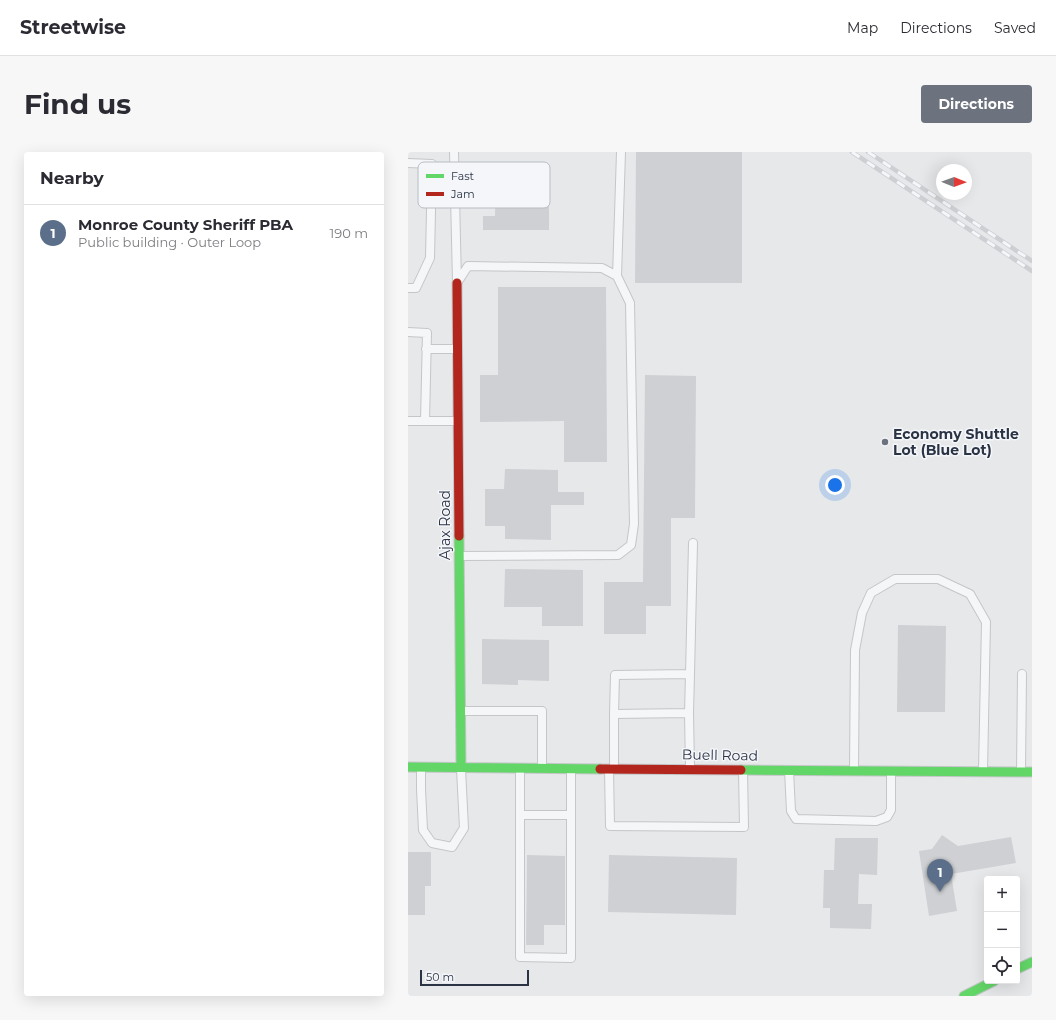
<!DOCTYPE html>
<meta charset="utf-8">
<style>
body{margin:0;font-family:Montserrat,sans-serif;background:#f7f7f7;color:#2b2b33}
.controls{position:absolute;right:12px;bottom:12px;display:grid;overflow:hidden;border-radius:4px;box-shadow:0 4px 16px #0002}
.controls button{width:36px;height:36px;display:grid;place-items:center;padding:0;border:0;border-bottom:1px solid #e1e1e2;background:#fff;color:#2b2b33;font:20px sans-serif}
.compass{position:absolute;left:528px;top:12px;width:36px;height:36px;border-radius:50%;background:#fff;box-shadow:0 4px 16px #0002;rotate:91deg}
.scale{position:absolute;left:12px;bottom:10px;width:109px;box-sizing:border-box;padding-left:4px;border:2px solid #2b3445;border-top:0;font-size:11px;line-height:14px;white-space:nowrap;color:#2b3445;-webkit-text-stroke:3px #f4f6f9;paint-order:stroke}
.you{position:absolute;left:427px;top:333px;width:14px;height:14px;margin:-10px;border:3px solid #fff;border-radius:50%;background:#1a73e8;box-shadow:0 0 0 6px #1a73e833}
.badge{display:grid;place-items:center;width:26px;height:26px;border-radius:50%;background:#6c737f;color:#fff;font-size:13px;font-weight:700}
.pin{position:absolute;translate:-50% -33px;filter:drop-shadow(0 1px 2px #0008)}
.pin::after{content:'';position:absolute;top:21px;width:14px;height:12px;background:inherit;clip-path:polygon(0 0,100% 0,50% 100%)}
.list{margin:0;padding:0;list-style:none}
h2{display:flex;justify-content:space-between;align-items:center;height:52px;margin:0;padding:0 16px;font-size:17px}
h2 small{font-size:13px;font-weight:400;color:#7c7c81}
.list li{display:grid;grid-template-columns:26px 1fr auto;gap:12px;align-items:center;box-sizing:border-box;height:56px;padding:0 16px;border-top:1px solid #e1e1e2}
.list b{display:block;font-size:15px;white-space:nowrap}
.list p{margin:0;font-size:13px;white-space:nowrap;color:#7c7c81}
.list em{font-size:13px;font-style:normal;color:#7c7c81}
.icon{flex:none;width:22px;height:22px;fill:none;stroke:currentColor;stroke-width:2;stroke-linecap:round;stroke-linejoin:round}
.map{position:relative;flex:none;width:624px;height:844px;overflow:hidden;border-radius:4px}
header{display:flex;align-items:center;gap:24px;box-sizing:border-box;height:56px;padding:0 20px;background:#fff;border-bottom:1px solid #e1e1e2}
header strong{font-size:19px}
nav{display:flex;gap:22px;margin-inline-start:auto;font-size:14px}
.intro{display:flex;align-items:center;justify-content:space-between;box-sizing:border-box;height:96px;padding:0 24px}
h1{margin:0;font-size:28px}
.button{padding:10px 18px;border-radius:4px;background:#6c737f;color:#fff;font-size:14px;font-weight:700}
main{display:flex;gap:24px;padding:0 24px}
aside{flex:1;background:#fff;border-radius:4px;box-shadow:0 4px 16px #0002}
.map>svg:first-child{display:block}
</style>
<header>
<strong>Streetwise</strong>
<nav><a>Map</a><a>Directions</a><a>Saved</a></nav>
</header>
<div class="intro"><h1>Find us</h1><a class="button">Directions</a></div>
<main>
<aside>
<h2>Nearby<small></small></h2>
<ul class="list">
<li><span class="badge" style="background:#5c6f8a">1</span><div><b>Monroe County Sheriff PBA</b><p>Public building · Outer Loop</p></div><em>190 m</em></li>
</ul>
</aside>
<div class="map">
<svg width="624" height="844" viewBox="0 0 624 844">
<rect width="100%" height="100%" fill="#e6e8ea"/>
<path fill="#ced0d3" d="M228,0H334V131H227Z
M88,24L141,25V78H75V64H87Z
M90,135H198L199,310H156V269L72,270V223H90Z
M237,223L288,224L287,366H263V454H238V482H196V430H235Z
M97,317L150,318V340H176V353H143V388L97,387V374H77V337H96Z
M97,417L175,418V474H134V455H96Z
M490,473L538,474L537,560H489Z
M74,487L141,488V529L110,528V533L74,532Z
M534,683L550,694L603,685L608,711L543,722L549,759L521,764L511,699L524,697Z
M427,686H470L469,723L451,722L450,752H464L463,777L422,776V756H415L416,718H426Z
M0,700H23V734H17V763H0Z
M119,703L157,704V773H136V793H118Z
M201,703L329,706L328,763L200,760Z"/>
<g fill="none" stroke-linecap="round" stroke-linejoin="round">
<defs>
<path id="lane" d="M46,0L49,131
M0,11L24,12L22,106L8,136H0
M209,124L213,0
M49,131L60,114L194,116L209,124L222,151L226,372L223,393L210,403L52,404
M0,180L19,181L17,269H0
M18,197H49
M17,269H50
M282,522L285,391
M53,559H134V615
M206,562L207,523L282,522L281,561
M13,615V637L15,678L24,691L44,695L56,676L53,617
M112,616V805L163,806V617
M206,616V562L281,561L282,616
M201,617L202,674L336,675L335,618
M381,618L383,659L388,667L468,669L479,665L483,658V620
M446,618L447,498L454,461L463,441L487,427H530L562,442L578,470L575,619
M613,620L614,522
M112,663H163"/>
<path id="fast" d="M51,384L53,615
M0,615L192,617
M333,618L624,620
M609,817L624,810
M556,844L586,829"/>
<path id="jam" d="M49,131L51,384
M192,617L333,618"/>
</defs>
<use href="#lane" stroke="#c4c6c8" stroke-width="10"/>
<use href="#fast" stroke="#c4c6c8" stroke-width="11"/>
<use href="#jam" stroke="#c4c6c8" stroke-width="11"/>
<use href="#lane" stroke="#f5f6f7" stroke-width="8"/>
<use href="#fast" stroke="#63d668" stroke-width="9"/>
<use href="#jam" stroke="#b3261e" stroke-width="9"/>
<defs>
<path id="rail" d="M444,0L624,119
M460,0L624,109"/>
</defs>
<use href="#rail" stroke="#cecfd2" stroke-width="4.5"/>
<use href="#rail" stroke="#f4f6f9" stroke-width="3" stroke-dasharray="9" stroke-linecap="butt"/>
</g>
<circle fill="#6c737f" stroke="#f4f6f9" stroke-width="1.5" cx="477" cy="290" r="4"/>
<g text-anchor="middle" stroke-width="3" stroke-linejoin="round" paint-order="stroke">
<g font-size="14" font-weight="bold" fill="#2b3445" stroke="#f4f6f9" text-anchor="start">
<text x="485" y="287">Economy Shuttle<tspan x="485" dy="16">Lot (Blue Lot)</tspan></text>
</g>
<g font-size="14" fill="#2b3445" stroke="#f4f6f9">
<text transform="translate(37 373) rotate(-90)" y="5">Ajax Road</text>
<text transform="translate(312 603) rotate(1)" y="5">Buell Road</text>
</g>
</g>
<rect x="10" y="10" width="132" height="46" rx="6" fill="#f4f6f9" stroke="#b8bcc3" stroke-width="1"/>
<rect x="18" y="22" width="18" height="4" fill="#63d668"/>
<rect x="18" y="40" width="18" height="4" fill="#b3261e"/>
<g font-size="11" fill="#2b3445">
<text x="43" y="28">Fast</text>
<text x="43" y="46">Jam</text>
</g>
</svg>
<div class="controls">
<button>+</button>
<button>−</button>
<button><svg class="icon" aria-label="locate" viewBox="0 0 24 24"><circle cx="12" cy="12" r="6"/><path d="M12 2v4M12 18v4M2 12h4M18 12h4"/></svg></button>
</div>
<svg class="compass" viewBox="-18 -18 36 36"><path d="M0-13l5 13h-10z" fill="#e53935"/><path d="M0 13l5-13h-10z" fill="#7c7c81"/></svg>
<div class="scale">50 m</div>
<div class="you"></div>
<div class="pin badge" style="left:532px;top:740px;background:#5c6f8a">1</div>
</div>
</main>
